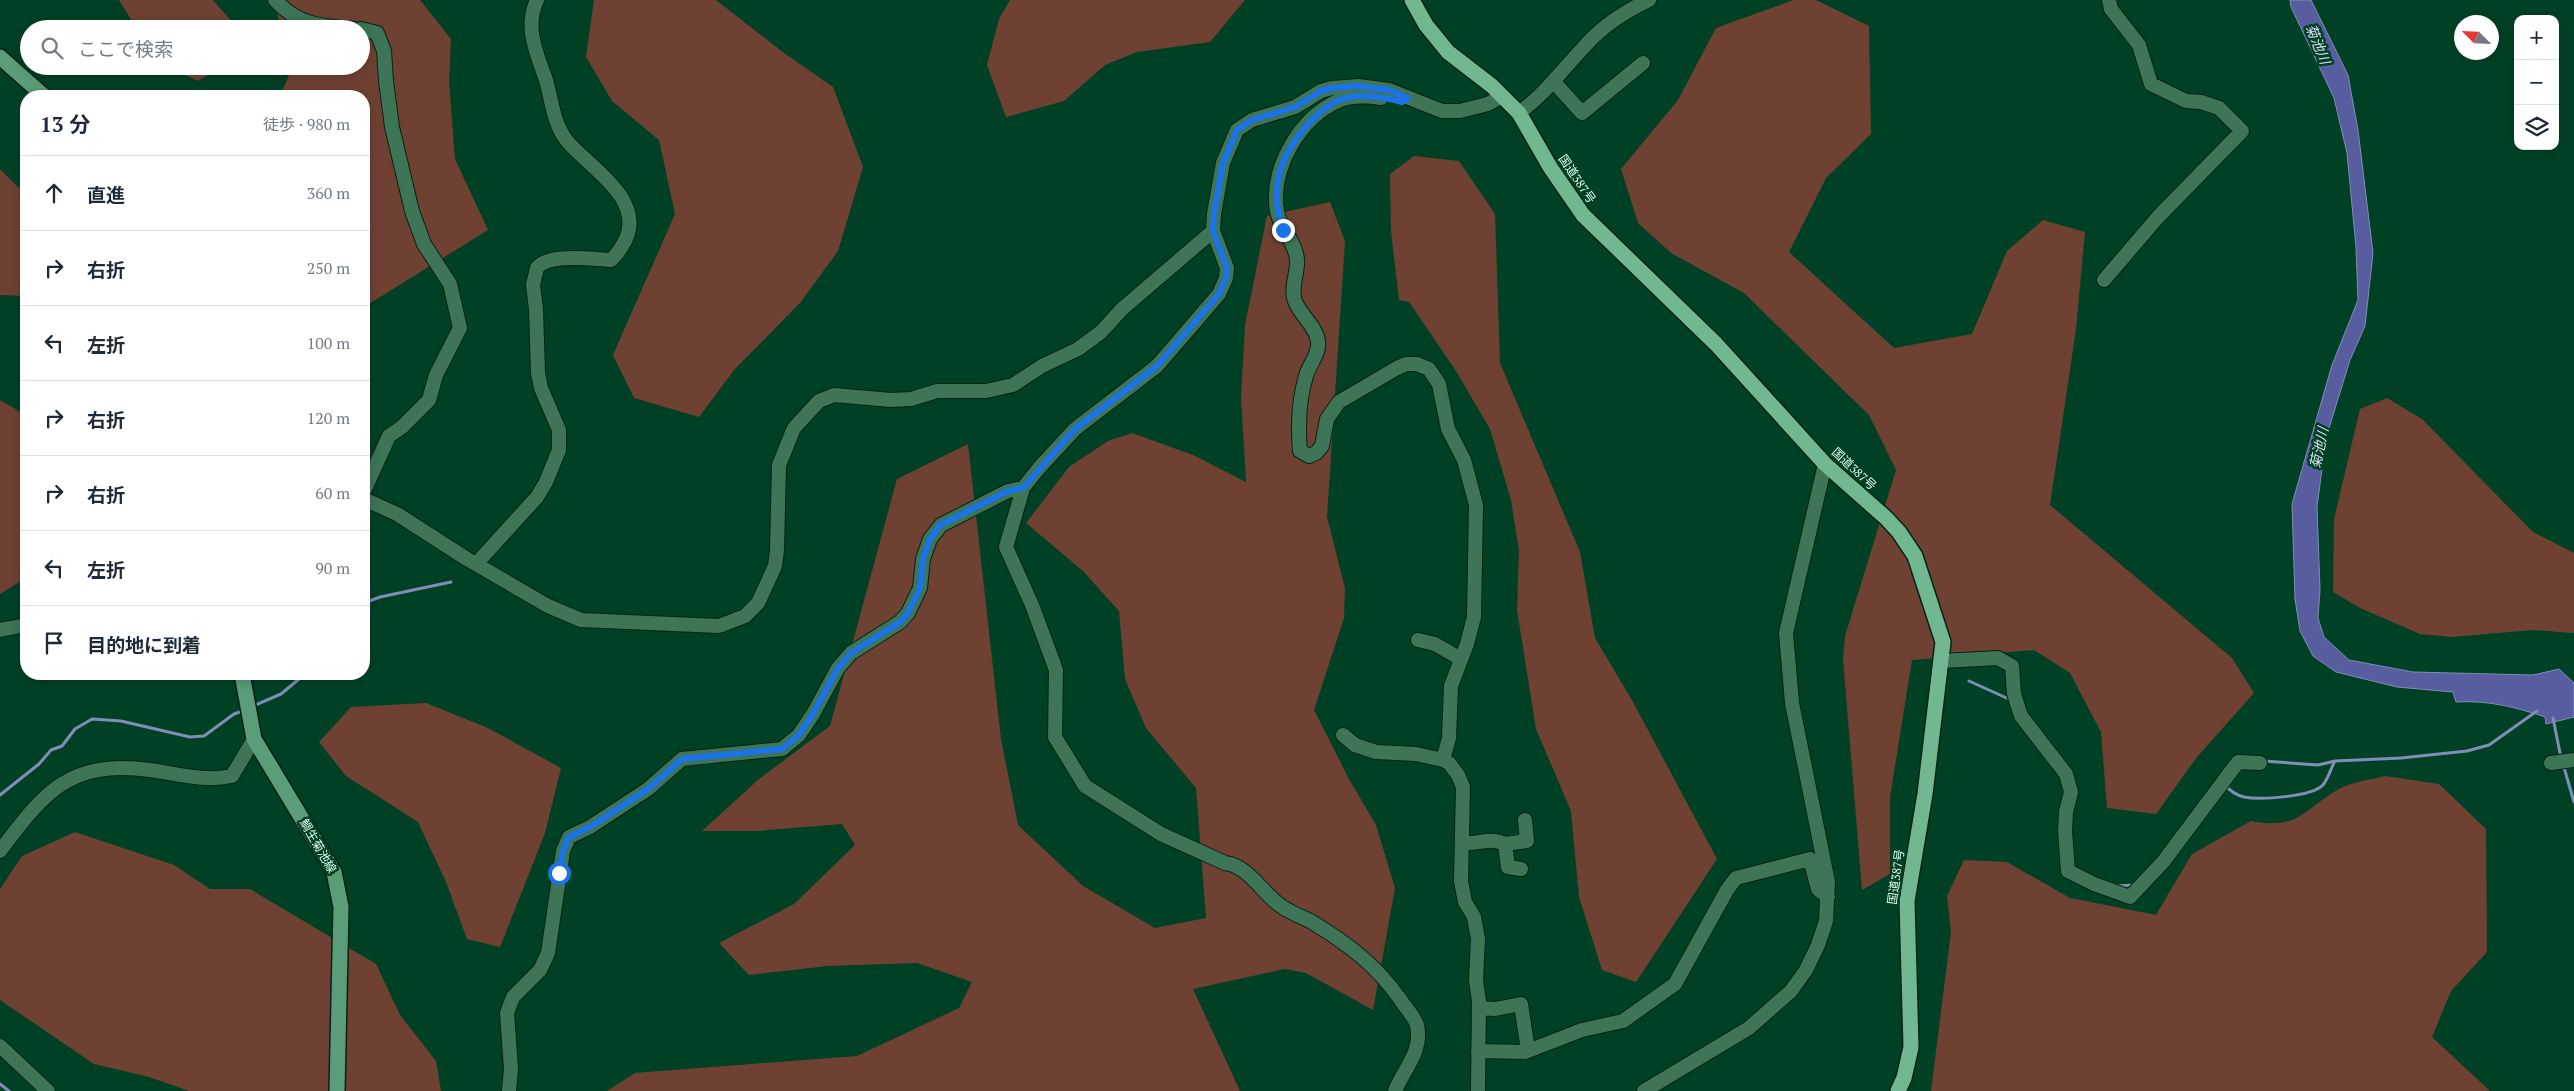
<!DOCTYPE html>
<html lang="ja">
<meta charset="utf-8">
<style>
body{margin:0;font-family:"PT Serif","Noto Sans JP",serif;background:#f6f6f7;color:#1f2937}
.controls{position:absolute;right:15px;top:15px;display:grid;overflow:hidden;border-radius:10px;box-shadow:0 2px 12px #0003}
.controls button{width:45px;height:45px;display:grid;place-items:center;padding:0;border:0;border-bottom:1px solid #e0e1e3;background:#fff;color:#1f2937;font:25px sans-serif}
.compass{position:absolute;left:2454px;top:15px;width:45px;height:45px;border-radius:50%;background:#fff;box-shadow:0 2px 12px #0003;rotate:294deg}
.stop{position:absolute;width:15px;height:15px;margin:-11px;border:4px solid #1a73e8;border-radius:50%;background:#fff}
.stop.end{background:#1a73e8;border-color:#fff;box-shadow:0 1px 5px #0008}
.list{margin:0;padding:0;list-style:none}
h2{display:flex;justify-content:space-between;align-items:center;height:65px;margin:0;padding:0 20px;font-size:21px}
h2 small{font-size:16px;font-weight:400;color:#747a83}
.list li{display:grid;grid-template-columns:32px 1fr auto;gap:15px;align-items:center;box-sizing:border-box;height:75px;padding:0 20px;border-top:1px solid #e0e1e3}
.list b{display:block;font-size:19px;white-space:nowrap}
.list em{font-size:16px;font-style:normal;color:#747a83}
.icon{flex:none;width:28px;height:28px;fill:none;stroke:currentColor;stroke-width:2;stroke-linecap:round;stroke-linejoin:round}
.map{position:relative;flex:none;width:2574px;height:1091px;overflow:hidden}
.search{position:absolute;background:#fff;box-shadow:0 2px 12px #0003;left:20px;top:20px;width:350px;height:55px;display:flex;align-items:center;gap:12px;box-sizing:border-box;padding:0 18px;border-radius:28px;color:#747a83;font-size:19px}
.panel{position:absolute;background:#fff;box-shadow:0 2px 12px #0003;left:20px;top:90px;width:350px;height:590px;border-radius:20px}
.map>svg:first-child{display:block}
</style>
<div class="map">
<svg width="2574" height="1091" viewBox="0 0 2574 1091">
<rect width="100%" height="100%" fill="#004125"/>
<path fill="#6f4133" d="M119,0H213L238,29H137Z
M273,0H420L451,39L449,81L455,159L488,230L364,307V96H280L293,66H361V29H282Z
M594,0H716L784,53L833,87L863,167L838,251L800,303L734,370L699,417L634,398L613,355L675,214L659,140L612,101L586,57Z
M1010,0H1245L1210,42L1137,52L1105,65L1064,101L1006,117L987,65L999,19Z
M1794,0H1816L1869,26L1871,134L1826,178L1789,252L1894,348L1972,334L2007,251L2043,220L2085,232L2076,329L2050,505L2232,658L2254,693L2197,757L2156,814L2107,808L2101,732L2070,673L2034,650L1912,660L1890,797V874L1862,890L1843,659L1845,636L1896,470L1869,415L1744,293L1671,253L1638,223L1621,169L1678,100L1716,28Z
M166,66H222L198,81Z
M1414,156L1459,161L1495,214L1500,363L1580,552L1595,638L1633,702L1717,859L1636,982L1602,970L1579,897L1571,811L1536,729L1517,610L1519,551L1511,500L1490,429L1456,371L1409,302L1399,300L1391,231L1390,174Z
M0,169L26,195V296L0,295Z
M1330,202L1345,241L1327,517L1345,588L1344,618L1314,710L1349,779L1376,825L1395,888L1373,1010L1306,973L1285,969L1193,989L1240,1091H607L635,1073L857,1056L959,1008L972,982L917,963L827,966L749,975L719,943L794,904L855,845L842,824L757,831H702L759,779L830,726L897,479L968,444L1001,739L1018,825L1083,886L1155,928L1206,918L1196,788L1146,728L1125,679L1119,611L1083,571L1026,523L1069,467L1108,441L1132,433L1193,455L1246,482L1241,397L1245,325L1267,216Z
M2387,398L2422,419L2533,532L2574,553V633L2533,630L2452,637L2420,634L2360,608L2333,592L2334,519L2360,409Z
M0,400L19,411L26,422V578L0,594Z
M426,703L488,728L561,768L545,833L500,947L467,939L446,882L418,822L346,776L319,742L351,707Z
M2385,776L2439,784L2486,829L2487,952L2451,991L2432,1037L2490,1091H1931L1951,932L1947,896L1964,860L2007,862L2070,898L2156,915L2192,854L2251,821C2298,830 2301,812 2337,790C2350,782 2370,780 2385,776Z
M75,832L174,865L210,889H250L376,964L400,1015L436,1061L441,1091H189L149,1077L94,1064L0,1000V889L22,856Z"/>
<path fill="#575d9e" stroke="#808db5" d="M2290,0H2311L2348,75L2358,130L2373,253L2365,326L2350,360L2326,438L2317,507L2320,590L2318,618L2324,637L2349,660L2413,672L2533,675L2559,669L2574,683V717L2546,724L2545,717C2516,707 2487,700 2456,702L2453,692L2397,687L2336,672L2313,656L2300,631L2295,599L2292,504L2332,365L2358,300L2356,247L2347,153L2334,98L2291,7Z"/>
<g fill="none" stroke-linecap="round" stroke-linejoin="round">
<path stroke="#808db5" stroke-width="3" d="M364,603L380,597L451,582
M1969,681L2011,700
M253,706L281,694L305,674
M2553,718L2561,758
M2264,761L2318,765L2335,761L2401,758L2467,751L2489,745L2537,711
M2563,764L2574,802
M2225,785C2230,791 2236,795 2244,797C2260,800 2311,797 2323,785C2328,779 2331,768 2335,761
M0,795L39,764L51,750L62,746L75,729L92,719L121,721L190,737L204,736L234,714L245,710
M2116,886L2135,885
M0,1084L9,1091"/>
<defs>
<path id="minor" d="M275,0C299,26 321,26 354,29
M361,29L377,33L384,51L386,81L392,127L412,211L424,244L450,284L460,328L436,375L429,400L402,427L389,436L364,491
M1554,82L1582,113L1643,63
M1381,98C1368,96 1353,95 1340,100C1300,117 1270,168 1277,211C1280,229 1296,242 1297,260C1298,273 1290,288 1295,301C1300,315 1316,326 1318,341C1320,354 1309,364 1306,376C1299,399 1298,428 1300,451L1309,456L1316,453L1322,446L1327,419L1339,402L1397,368L1406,364H1417L1429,369L1439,384L1448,429L1464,460L1476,505L1474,617L1467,644L1451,686L1449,738L1443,760
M1519,113C1545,94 1562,70 1584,47C1602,26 1624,12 1649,0
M2104,280L2158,217L2242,131L2219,108L2201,102L2186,101L2151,84L2139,45L2111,9L2109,0
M364,499L397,514L467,559L548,606L581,620L719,626L745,616L758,603L775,566L777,550L779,465L794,428L819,401L834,395L891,400L911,399L937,391H986L1013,385L1042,366L1078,349L1101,332L1122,309L1213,231
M477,563L537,497L546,482L559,450V430L541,388L538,373L536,309L533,285L537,268C548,253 593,259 611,260C619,253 621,248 626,239C644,198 589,167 567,141C553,123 552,101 546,80C537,54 524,28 537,0
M0,630L26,625
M1418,640L1435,644L1461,659
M1941,661L1998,658L2012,666L2014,694L2021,716L2066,774L2071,792L2066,812L2065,831L2068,871L2094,884L2130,897L2163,862L2238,762L2260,763
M1343,735L1355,745L1376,752L1416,754L1443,760L1449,763L1458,775L1463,787L1461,881L1465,902L1474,917L1478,939L1476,980L1479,1001L1478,1091
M2551,763L2574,760
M1462,843C1478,845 1490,836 1505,844L1508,867L1521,869
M1505,844L1527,841L1525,820
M0,851C44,793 69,759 150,770C178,774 204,782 232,776L254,739
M1479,1008L1495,1009L1521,1004L1528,1051
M0,1046L48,1091
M1478,1051L1525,1052L1582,1030L1623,1021L1675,984L1727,890L1736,878L1810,859L1818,889L1828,897
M509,1091L511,1069L507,1013L513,997L540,970L548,953L563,851L569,837L590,827L648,789L682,759L782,749L799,735L813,714L838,668L851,653L900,622L908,613L920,588L923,559L930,539L941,525L1008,491L1023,488
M1395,1091C1404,1068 1423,1052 1417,1025C1414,1016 1405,1007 1400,999C1376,965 1348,944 1312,922C1302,917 1291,913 1281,906C1263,894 1248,865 1225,863L1161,834L1085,786L1055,737L1056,670L1032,605L1006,547L1023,488L1039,468L1075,429L1157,366L1219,294L1226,278L1227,268L1213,231L1214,214L1223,163L1237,130L1252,120L1295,107L1321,91L1332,88L1358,86L1389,90L1442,111H1460L1488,104L1502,96
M1644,1091L1749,1028L1791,991L1806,970L1818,945L1826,921L1828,882L1792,703L1786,633L1825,464"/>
<path id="major" d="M0,57L44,96
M242,674L254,739L334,872L341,907L337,1091"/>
<path id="highway" d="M1412,0L1426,25L1448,52L1492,86L1519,113L1550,167L1583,215L1716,344L1825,464L1886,518L1899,532L1915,556L1943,642L1925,794L1907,901L1911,1047L1904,1078L1898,1091"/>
</defs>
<use href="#minor" stroke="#052314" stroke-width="16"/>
<use href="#major" stroke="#052314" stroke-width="18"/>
<use href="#highway" stroke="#052314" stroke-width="18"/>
<use href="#minor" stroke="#3d7556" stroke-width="14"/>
<use href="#major" stroke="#5c9d79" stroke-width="15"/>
<use href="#highway" stroke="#71b790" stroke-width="15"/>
</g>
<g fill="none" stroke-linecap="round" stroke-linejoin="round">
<path stroke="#1a73e8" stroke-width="6" d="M559,873L563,851L569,837L590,827L648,789L682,759L782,749L799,735L813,714L838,668L851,653L900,622L908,613L920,588L923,559L930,539L940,525L1008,491L1023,488L1075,429L1157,366L1219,294L1226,278L1227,268L1213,231L1214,214L1223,164L1237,130L1252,120L1295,107L1321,91L1332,88L1358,86L1389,90L1408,98L1402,102C1384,97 1361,93 1342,99C1328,104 1318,114 1308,124C1279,158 1269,187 1283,230"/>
</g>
<g text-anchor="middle" stroke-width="5" stroke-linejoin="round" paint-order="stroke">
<g font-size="12" fill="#e0fdeb" stroke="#004125">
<text transform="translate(1577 179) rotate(56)" y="4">国道387号</text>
<text transform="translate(1854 469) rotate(43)" y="4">国道387号</text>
<text transform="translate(318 846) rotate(60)" y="4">鯛生菊池線</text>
<text transform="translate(1896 877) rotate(-82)" y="4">国道387号</text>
</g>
<g font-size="14" font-style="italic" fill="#dde1f4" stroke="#004125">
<text transform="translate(2318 44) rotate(68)" y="5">菊池川</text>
<text transform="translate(2319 448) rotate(-78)" y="5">菊池川</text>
</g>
</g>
</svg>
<div class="controls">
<button>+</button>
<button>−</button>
<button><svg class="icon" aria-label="layers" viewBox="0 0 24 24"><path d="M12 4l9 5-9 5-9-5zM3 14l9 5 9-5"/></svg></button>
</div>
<svg class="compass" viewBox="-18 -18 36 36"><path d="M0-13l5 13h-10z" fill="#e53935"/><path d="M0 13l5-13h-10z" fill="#747a83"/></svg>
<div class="stop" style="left:559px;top:873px"></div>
<div class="stop end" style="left:1283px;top:230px"></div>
<div class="search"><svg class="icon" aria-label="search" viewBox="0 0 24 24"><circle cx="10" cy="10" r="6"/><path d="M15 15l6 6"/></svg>ここで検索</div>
<section class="panel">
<h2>13 分<small>徒歩 · 980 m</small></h2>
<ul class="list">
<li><svg class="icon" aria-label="ahead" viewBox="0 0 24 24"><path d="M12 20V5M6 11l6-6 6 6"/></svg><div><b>直進</b></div><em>360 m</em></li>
<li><svg class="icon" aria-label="right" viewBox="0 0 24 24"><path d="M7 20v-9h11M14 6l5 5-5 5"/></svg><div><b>右折</b></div><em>250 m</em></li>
<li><svg class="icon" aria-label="left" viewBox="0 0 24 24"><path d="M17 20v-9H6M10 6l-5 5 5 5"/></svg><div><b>左折</b></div><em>100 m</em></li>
<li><svg class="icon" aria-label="right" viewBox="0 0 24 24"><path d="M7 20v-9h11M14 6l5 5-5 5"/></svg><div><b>右折</b></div><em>120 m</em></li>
<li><svg class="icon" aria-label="right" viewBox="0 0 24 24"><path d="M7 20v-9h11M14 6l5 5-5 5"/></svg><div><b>右折</b></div><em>60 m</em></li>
<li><svg class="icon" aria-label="left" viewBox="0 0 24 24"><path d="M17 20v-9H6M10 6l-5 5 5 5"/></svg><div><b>左折</b></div><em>90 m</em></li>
<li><svg class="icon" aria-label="arrive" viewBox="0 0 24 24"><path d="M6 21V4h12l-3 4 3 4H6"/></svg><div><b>目的地に到着</b></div></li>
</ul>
</section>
</div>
